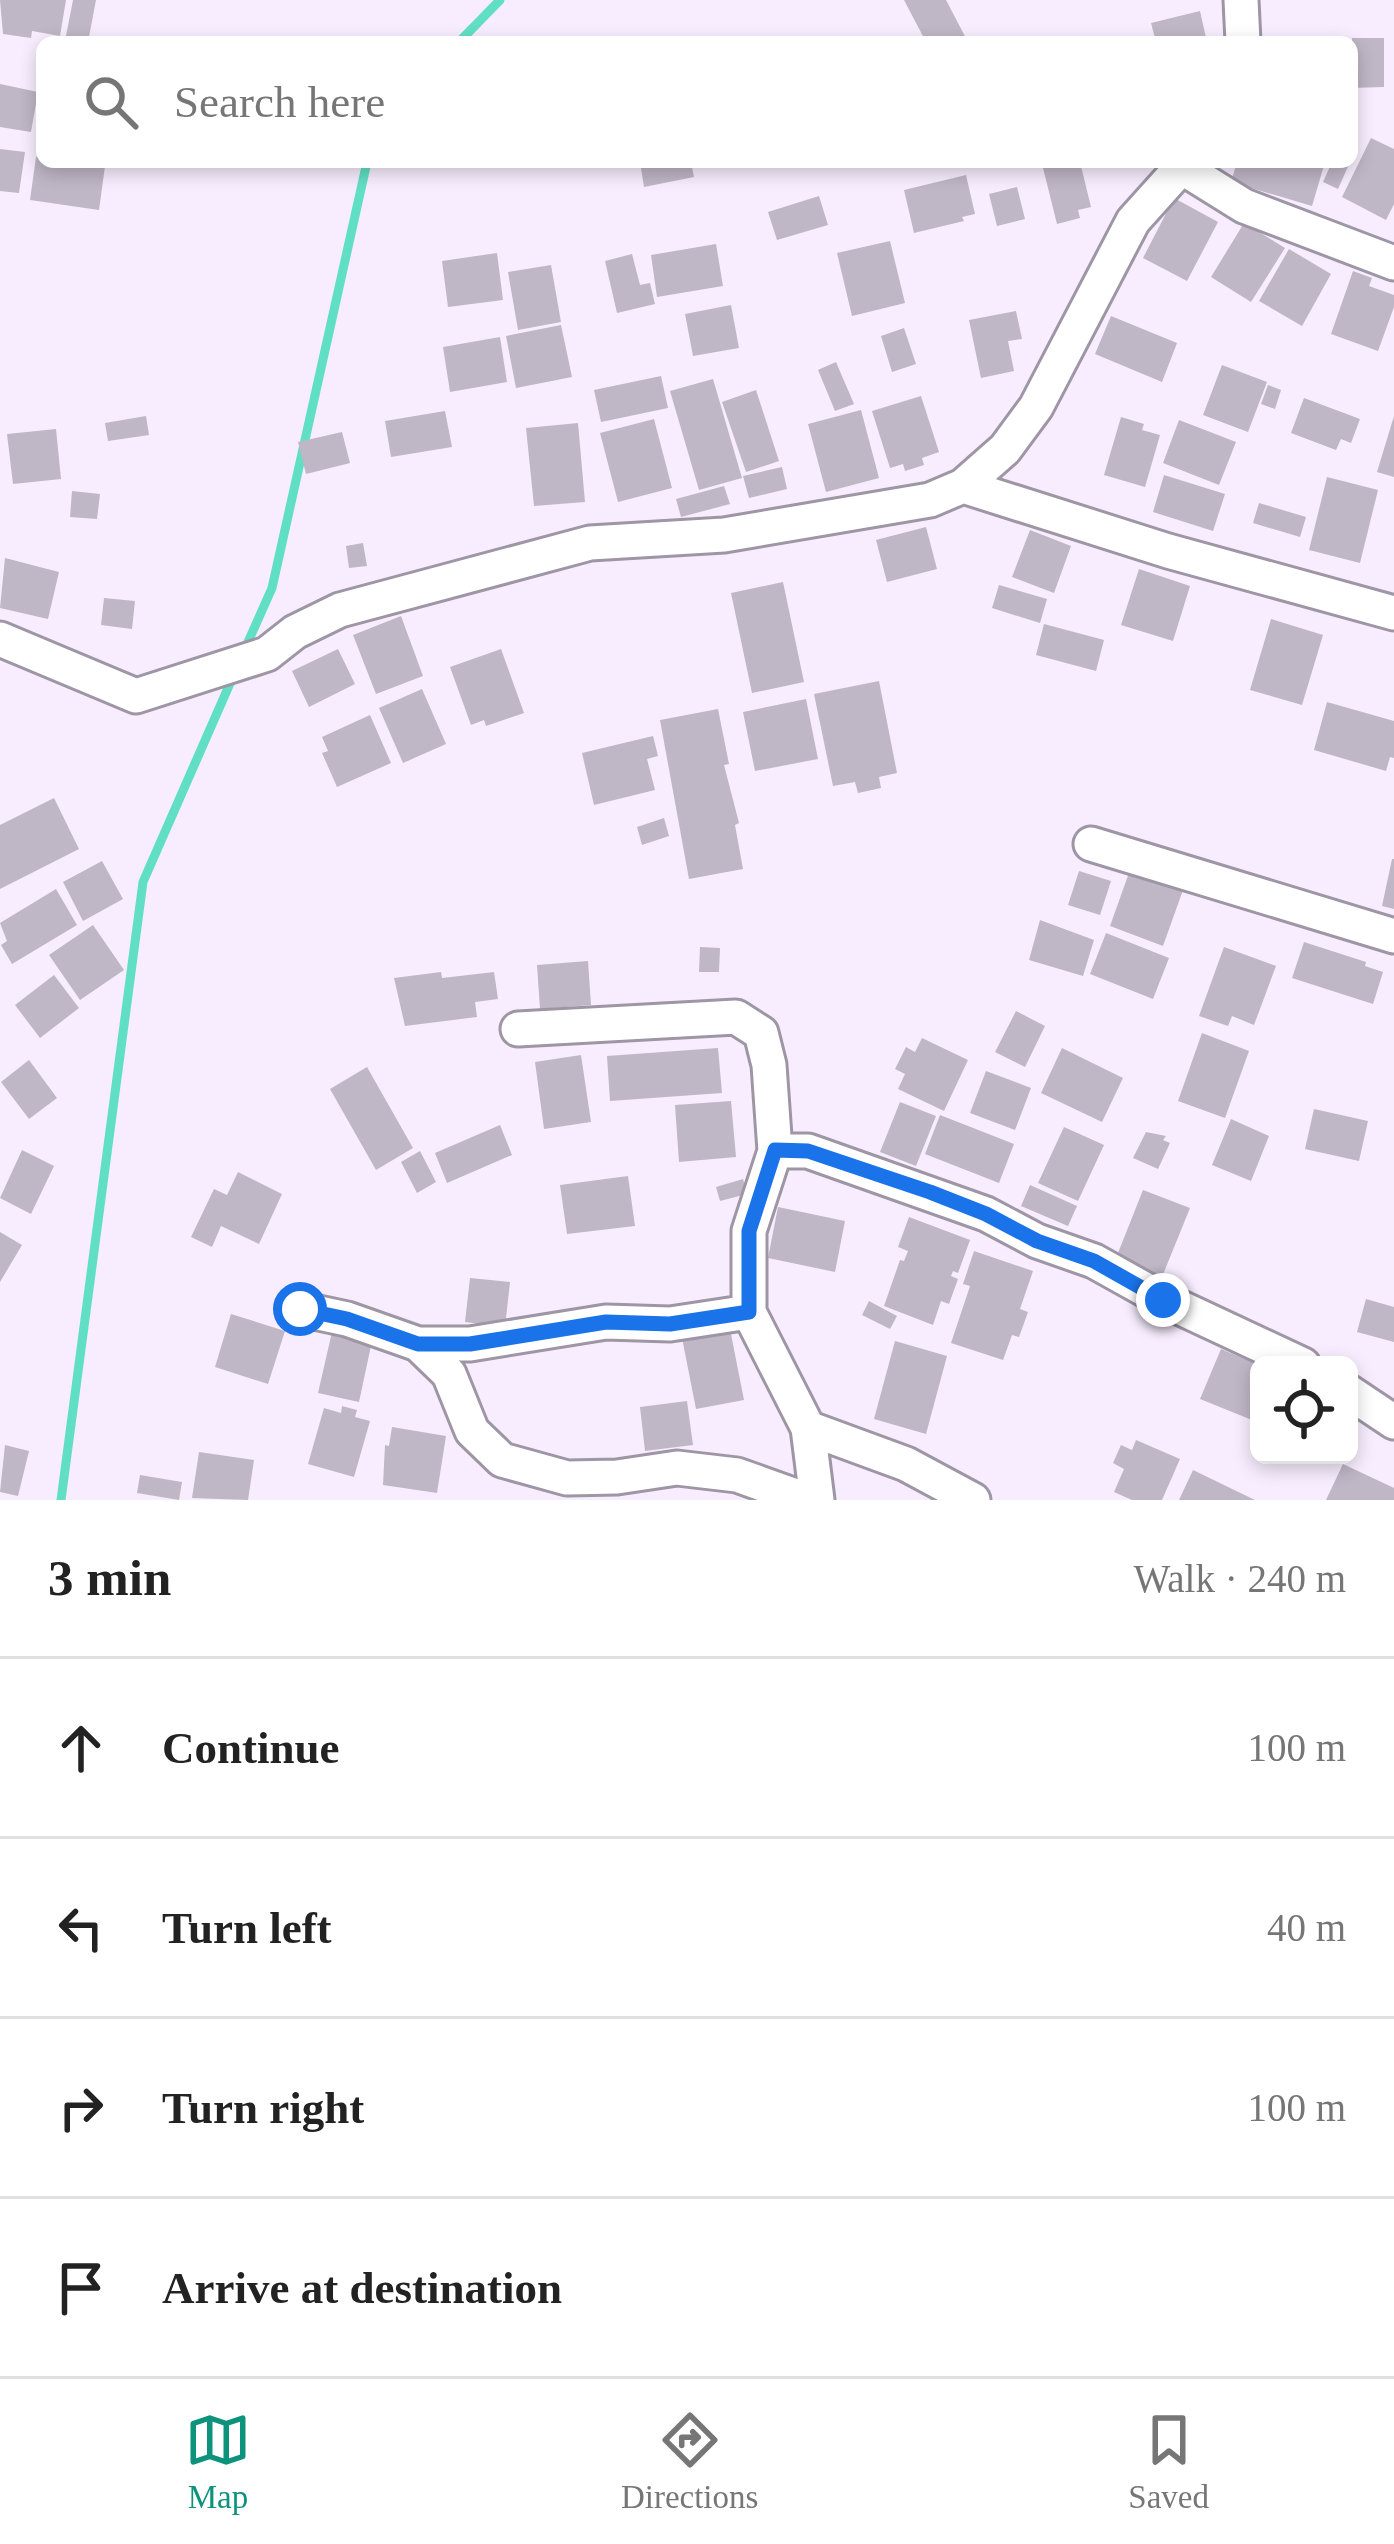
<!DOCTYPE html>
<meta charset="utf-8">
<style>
body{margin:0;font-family:Georgia,serif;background:#f6f6f6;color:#222}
.controls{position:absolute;right:36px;bottom:36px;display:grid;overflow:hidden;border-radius:18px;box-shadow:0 6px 18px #0003}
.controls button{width:108px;height:108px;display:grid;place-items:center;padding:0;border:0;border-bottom:3px solid #e0e0e0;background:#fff;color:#222;font:60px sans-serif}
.stop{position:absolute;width:36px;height:36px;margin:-27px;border:9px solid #1a73e8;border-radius:50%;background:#fff}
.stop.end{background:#1a73e8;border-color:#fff;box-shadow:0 3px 12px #0008}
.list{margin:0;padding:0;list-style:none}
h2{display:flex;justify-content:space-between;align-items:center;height:156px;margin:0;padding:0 48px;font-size:51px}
h2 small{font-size:39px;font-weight:400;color:#767676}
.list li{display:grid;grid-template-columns:78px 1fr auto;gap:36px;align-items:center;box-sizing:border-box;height:180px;padding:0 48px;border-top:3px solid #e0e0e0}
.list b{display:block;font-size:45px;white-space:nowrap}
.list em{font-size:39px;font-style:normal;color:#767676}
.icon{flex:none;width:66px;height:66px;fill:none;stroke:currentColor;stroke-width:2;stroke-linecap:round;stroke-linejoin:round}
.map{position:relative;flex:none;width:1394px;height:1500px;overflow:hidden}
.search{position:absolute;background:#fff;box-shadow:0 6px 18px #0003;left:36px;right:36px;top:36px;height:132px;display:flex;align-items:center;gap:30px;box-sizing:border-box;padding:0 42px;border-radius:18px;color:#767676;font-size:45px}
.sheet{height:876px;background:#fff}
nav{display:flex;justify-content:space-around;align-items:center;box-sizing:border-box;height:168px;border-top:3px solid #e0e0e0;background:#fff;font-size:33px;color:#767676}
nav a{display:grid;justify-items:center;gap:6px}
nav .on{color:#0d937c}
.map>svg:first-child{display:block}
</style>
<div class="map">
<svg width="1394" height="1500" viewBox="0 0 1394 1500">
<rect width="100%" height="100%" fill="#f7edfe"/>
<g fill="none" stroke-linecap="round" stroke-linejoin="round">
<path stroke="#61dfc4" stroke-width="9" d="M459,42L500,0
M244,651L272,588L367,162
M61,1500L143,882L235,672"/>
</g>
<path fill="#bfb6c6" d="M0,0H66L60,36L32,31L31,38L3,34Z
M73,0H96L88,42L65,41Z
M904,0H946L968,42H926Z
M1200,11L1207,42H1156L1151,23Z
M1352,38H1384V87L1352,88Z
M0,84L38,92L31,132L0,127Z
M1371,138L1394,149V204L1386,220L1342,197Z
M0,149L25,152L19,193L0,191Z
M36,157H42V162L105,166L99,210L30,200Z
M640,162H691L694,177L644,187Z
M1049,162H1080L1091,207L1078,210L1080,218L1057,224L1042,164Z
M1237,162H1325L1312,206L1231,182Z
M1332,162H1350L1338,189L1323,182Z
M966,175L975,214L962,217L964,221L914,233L904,190Z
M1017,187L1025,219L997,226L989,194Z
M819,196L828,225L777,240L768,212Z
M1174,198L1218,222L1187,281L1143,258Z
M1244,223L1285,248L1251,302L1211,277Z
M890,241L905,303L852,316L837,253Z
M716,244L723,286L657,297L651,255Z
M1289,249L1331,274L1302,326L1259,301Z
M497,253L503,300L448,307L442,261Z
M632,254L640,285L650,283L655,304L617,313L605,261Z
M551,265L561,322L518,330L508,272Z
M1353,271L1372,278L1369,286L1394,295V307L1378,351L1331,334Z
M731,305L739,348L693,356L685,314Z
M1016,311L1022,339L1008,341L1014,371L981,378L969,320Z
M1111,316L1177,343L1162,382L1095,354Z
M561,325L572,377L516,388L506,336Z
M904,328L916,364L892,372L881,336Z
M500,337L507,382L450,392L443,347Z
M836,362L854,404L835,411L818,370Z
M1222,365L1267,382L1248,432L1203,415Z
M661,376L668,408L601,422L594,390Z
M713,379L742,478L699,490L670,391Z
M1268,385L1281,390L1275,409L1261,404Z
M756,390L779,461L746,472L722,402Z
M921,396L939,452L922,458L924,465L905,471L903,464L890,468L872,411Z
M1304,398L1360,419L1351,443L1341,439L1336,450L1291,433Z
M861,410L879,478L826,492L808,424Z
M445,411L452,447L391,457L385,421Z
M146,416L149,435L108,441L105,423Z
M1394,416V477L1377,472Z
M1121,417L1144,424L1142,430L1160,435L1145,487L1104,475Z
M654,419L672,488L618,502L600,433Z
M1179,420L1236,442L1219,485L1163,463Z
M578,423L585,502L534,506L526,428Z
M56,429L61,479L13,484L7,434Z
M342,432L350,463L306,474L298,442Z
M782,467L787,489L749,498L743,476Z
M1164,475L1225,494L1213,531L1153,512Z
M1327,477L1378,490L1360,563L1309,550Z
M724,486L730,504L681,517L676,499Z
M72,491L100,494L97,519L70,517Z
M1259,503L1306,517L1300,537L1253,523Z
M926,527L937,569L887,582L876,540Z
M1030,530L1071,546L1054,593L1012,577Z
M363,543L367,566L349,568L346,546Z
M5,558L59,572L48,619L0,608Z
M1139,569L1190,586L1173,641L1121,625Z
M783,582L804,682L752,693L731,593Z
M999,585L1047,599L1040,623L992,608Z
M104,598L135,601L132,629L101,625Z
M401,616L423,676L376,694L353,635Z
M1271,619L1323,635L1302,705L1250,690Z
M1044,624L1104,640L1096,671L1036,655Z
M338,649L355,684L309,707L292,671Z
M501,649L524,713L486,726L484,720L471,725L450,667Z
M879,681L897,773L879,777L881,788L858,793L855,782L833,786L814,694Z
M422,689L446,744L403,763L379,708Z
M806,699L818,759L755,771L743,712Z
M1327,702L1394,721V758L1390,757L1386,771L1314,750Z
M718,709L729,764L724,765L739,823L735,825L743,869L689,879L660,720Z
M370,715L391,763L337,787L322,753L328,751L322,737Z
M653,736L658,756L647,759L655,790L594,805L582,753Z
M54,798L79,849L0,889V825Z
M664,818L669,836L642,845L637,827Z
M1392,859H1394V909L1382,906Z
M102,861L123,899L83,921L63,882Z
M1130,870L1183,890L1163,946L1110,926Z
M1079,871L1111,881L1100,915L1068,905Z
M56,889L77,925L12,964L1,945L7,941L0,923Z
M1040,920L1094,940L1083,976L1029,960Z
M93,925L124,970L80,1000L49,955Z
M1106,933L1169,958L1153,999L1090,974Z
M1304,942L1366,962L1365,966L1383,972L1373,1004L1292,978Z
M700,947L720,948L719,972H699Z
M1224,947L1276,966L1254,1025L1232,1016L1228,1026L1199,1016Z
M588,961L591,1005L540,1009L537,965Z
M441,972L442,978L494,972L498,999L475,1002L477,1017L405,1026L394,978Z
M54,975L79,1008L40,1038L15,1005Z
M1016,1011L1045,1026L1025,1067L995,1052Z
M1202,1033L1249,1051L1225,1118L1178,1101Z
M922,1038L968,1060L944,1111L898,1089L905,1074L895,1069L906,1047L915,1052Z
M718,1048L722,1093L610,1101L607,1056Z
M1062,1048L1123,1078L1102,1122L1041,1093Z
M581,1055L591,1122L544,1129L535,1062Z
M29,1060L57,1098L29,1119L1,1082Z
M367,1067L413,1148L376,1170L330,1089Z
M986,1071L1031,1088L1015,1130L970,1113Z
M731,1101L736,1157L679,1162L675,1105Z
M900,1102L936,1116L916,1166L880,1152Z
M1314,1109L1368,1121L1359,1161L1305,1149Z
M940,1115L1014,1144L999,1183L925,1154Z
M1231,1119L1269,1136L1251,1181L1212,1165Z
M500,1125L512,1155L447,1183L435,1153Z
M1064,1127L1104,1145L1078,1201L1038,1183Z
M1146,1132L1166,1136L1163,1140L1170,1143L1158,1169L1133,1158Z
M22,1150L54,1166L31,1214L0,1198Z
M420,1151L436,1182L417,1193L401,1162Z
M238,1172L282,1194L259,1244L221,1226L212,1247L191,1237L214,1189L227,1195Z
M628,1176L635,1226L567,1234L560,1185Z
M743,1179L747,1194L720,1201L716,1187Z
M1030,1185L1077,1206L1068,1226L1021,1206Z
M1143,1190L1190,1208L1162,1277L1116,1258Z
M778,1207L845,1221L835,1272L768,1258Z
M909,1217L970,1240L958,1273L953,1271L951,1276L958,1279L949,1304L941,1301L933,1325L884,1306L900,1260L904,1261L908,1251L898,1247Z
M0,1232L22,1245L0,1282Z
M974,1251L1033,1271L1020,1309L1028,1312L1019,1337L1012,1335L1003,1360L951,1343L970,1286L963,1284Z
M470,1278L510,1282L505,1327L465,1322Z
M1366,1299L1394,1307V1342L1357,1332Z
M869,1301L897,1316L890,1329L862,1315Z
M231,1314L285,1331L268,1384L215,1367Z
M730,1329L744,1400L696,1409L682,1338Z
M332,1332L372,1341L359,1402L318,1393Z
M895,1341L947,1356L926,1434L874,1419Z
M1221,1349L1259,1365L1257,1422L1200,1399Z
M687,1401L693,1445L645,1451L640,1407Z
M342,1406L357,1410L355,1417L370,1421L354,1477L308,1464L324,1408L341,1413Z
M392,1427L446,1436L437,1493L383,1485L385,1445L389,1446Z
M1136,1440L1180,1459L1162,1500H1132L1114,1492L1124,1469L1113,1463L1121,1445L1132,1450Z
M5,1445L29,1451L18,1496L0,1492Z
M199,1452L254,1460L248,1500L192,1498Z
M1343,1464L1394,1488V1500H1326Z
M1193,1470L1255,1500H1179Z
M140,1475L182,1482L179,1500L137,1493Z"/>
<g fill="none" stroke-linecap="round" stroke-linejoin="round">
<defs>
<path id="street" d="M1241,0L1243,42
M1183,168L1244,206L1394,263
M963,486L1168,551L1394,613
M0,639L136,696L267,654L295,632L340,610L590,543L724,535L930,500L963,486L1005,449L1036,407L1133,221L1186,162
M1091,844L1394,936
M518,1029L736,1017L761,1033L769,1065L775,1151L749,1231V1312L808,1428L817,1500
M775,1151H808L986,1214L1037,1241L1094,1261L1164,1300L1303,1365
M300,1309L347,1319L418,1344L449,1374L472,1431L502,1460L567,1478L617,1477L677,1468L737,1475L807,1500
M418,1344H470L606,1322L670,1324L749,1312
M1349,1392L1394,1422
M808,1428L906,1464L973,1500"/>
</defs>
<use href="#street" stroke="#9e95a5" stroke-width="39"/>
<use href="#street" stroke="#fff" stroke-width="33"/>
</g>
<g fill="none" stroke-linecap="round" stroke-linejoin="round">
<path stroke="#1a73e8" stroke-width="15" d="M300,1309L347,1319L418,1344H470L606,1322L670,1324L749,1312V1231L775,1150L808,1151L930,1192L986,1214L1037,1241L1094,1261L1163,1300"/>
</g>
</svg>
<div class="controls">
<button><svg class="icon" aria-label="locate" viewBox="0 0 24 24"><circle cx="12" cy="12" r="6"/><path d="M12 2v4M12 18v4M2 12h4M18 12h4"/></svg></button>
</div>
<div class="stop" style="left:300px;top:1309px"></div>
<div class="stop end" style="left:1163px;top:1300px"></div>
<div class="search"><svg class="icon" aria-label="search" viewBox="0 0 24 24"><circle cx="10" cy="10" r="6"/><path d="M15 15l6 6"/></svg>Search here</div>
</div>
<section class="sheet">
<h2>3 min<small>Walk · 240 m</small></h2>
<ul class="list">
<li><svg class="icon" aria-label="ahead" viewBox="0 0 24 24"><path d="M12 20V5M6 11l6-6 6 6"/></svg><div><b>Continue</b></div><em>100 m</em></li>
<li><svg class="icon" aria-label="left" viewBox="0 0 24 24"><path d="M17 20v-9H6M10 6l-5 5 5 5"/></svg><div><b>Turn left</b></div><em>40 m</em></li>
<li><svg class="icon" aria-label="right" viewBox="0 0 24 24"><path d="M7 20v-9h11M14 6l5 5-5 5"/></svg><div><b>Turn right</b></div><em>100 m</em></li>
<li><svg class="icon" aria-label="arrive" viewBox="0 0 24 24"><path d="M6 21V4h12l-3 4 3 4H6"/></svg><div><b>Arrive at destination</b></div></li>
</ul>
</section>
<nav>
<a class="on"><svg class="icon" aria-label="map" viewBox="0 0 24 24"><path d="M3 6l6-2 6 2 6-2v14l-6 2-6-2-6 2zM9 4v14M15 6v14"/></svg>Map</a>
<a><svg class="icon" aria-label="directions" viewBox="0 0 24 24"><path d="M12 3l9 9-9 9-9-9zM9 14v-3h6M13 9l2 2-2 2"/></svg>Directions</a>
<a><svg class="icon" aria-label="saved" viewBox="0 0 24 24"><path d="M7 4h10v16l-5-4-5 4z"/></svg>Saved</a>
</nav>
